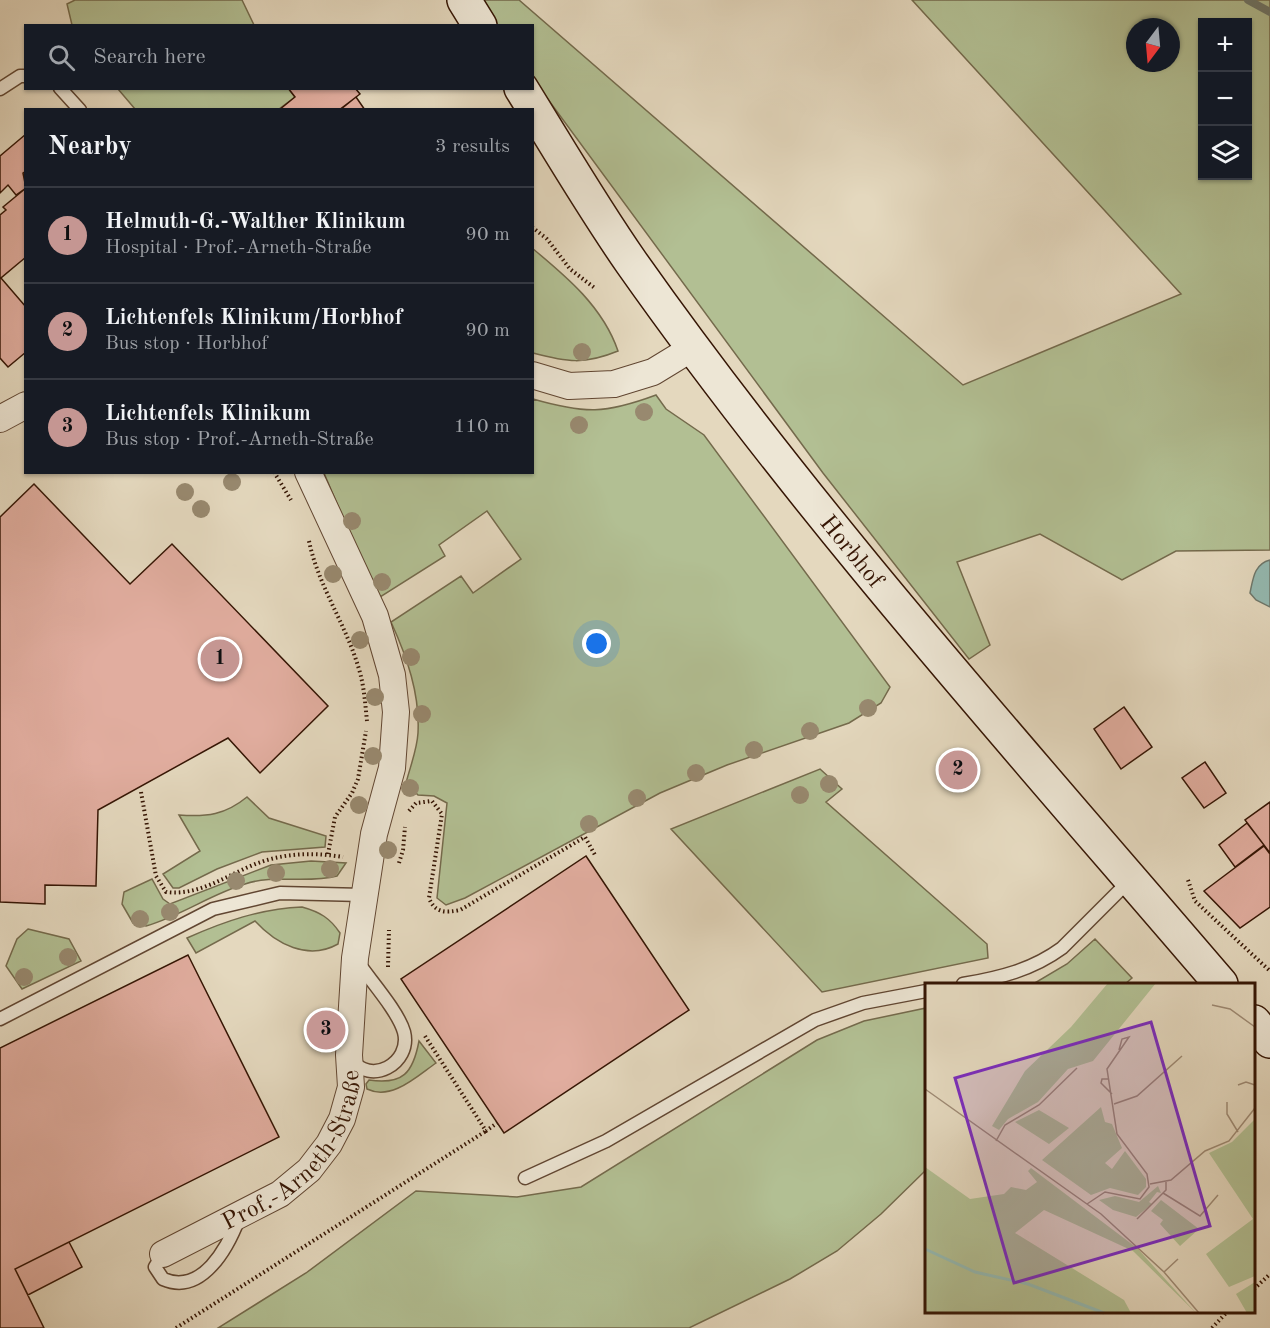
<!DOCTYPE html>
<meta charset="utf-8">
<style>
body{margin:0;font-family:"Old Standard TT",serif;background:#20242c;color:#f1f3f6}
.controls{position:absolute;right:18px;top:18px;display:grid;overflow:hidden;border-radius:0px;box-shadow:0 2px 4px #0004}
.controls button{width:54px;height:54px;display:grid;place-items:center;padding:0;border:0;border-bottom:2px solid #363941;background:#171b24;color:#f1f3f6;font:30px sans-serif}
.compass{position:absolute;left:1126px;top:18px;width:54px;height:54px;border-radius:50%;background:#171b24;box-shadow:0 2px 4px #0004;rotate:196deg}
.you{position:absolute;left:597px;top:644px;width:21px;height:21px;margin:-15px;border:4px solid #fff;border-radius:50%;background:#1a73e8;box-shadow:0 0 0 9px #1a73e833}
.badge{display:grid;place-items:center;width:39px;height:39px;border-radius:50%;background:#c59692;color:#111;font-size:20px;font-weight:700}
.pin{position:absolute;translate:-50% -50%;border:3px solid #fff;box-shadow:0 2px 6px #0006}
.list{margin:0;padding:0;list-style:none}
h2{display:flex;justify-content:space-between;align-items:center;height:78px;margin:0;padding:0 24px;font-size:26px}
h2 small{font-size:20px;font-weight:400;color:#9ea1a6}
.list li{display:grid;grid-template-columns:39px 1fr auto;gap:18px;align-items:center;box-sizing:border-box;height:96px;padding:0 24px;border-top:2px solid #363941}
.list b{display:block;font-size:22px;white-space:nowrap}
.list p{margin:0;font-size:20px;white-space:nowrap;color:#9ea1a6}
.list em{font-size:20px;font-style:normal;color:#9ea1a6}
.icon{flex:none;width:33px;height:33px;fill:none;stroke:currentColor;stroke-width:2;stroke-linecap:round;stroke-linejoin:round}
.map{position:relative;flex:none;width:1270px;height:1328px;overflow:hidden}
.search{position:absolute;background:#171b24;box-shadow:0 2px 4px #0004;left:24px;top:24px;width:510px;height:66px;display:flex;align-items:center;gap:15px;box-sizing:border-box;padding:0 21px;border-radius:0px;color:#9ea1a6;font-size:22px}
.panel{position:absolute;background:#171b24;box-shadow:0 2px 4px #0004;left:24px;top:108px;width:510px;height:366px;border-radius:0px}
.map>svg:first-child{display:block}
</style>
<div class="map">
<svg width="1270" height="1328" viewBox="0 0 1270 1328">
<rect width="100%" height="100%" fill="#e4d8be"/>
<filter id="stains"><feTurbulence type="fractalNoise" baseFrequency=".00333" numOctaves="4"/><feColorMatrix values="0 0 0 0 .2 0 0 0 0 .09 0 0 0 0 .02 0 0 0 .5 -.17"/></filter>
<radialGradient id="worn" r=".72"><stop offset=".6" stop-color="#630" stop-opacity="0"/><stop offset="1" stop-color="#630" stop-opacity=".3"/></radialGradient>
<path fill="#b2bf93" stroke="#746a4c" stroke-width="1.5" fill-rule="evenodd" d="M75,0H242L254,25H72L67,4Z
M476,0H519L963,385L1181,294L912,0H1270V550L1176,551L1122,580L1040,534L957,562L990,645L969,659L823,473L533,79L532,26L494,25ZM1202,22H1248V176H1202ZM1135,27H1171V63H1135Z
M288,88L295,97L279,109H135L118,89Z
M532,248C567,277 603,307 618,351C584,365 567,362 533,353Z
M656,395L666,409L704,435L890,687L881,703L849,723L727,765L660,793L465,898L446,905L437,898L447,803L434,796L418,795L406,783C410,767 417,750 418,733C420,694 407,657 391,622L461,576L473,593L521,559L487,511L439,545L445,556L377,599L324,473L532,472L533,399C585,414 605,414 656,395Z
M820,769L842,789L826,802L987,944L988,958L822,992L671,829Z
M247,797L269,818L326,836L325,847L262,852L217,869L179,888H173L163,874L200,851L179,815C207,817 225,815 247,797Z
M311,861L346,863L337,876C307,884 274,874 245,884C211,894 181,916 146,926L133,923L122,904L124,892L152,879L163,899L170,904L271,865Z
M302,907C320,912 330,918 340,933L338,944C308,961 276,944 255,921L196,953L187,938C225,921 260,909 302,907Z
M28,929L69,939L81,961L22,989L6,966L17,939Z
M1095,939L1132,978L1125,984H1033L1067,964Z
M926,1008V1170L881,1214L837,1251L790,1279L689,1328H218L306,1273L416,1191L517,1197L581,1187L817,1040L864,1021Z
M419,1041L436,1063C417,1076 392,1101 367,1089L366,1084L369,1080C403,1085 413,1073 419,1041Z"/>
<path fill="#95bab2" stroke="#6f786c" stroke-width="1.5" d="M1270,560V607L1256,600L1250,593C1253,579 1254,564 1270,560Z"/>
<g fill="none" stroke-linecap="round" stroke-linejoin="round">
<path stroke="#6f786c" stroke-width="8" d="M1248,0L1270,12"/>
</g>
<path fill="#e1ad9f" stroke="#351504" stroke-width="1.5" d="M288,88H355L360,94L339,110H279L295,97Z
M356,97L365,110H340Z
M26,134V171L23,173L26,188L16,195L8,185L0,193V156Z
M26,188V257L1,278L26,307V352L8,367L0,358V215L6,210L3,207Z
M34,484L130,584L172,544L328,706L260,773L228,738L98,810L96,886L45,885V904L0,902V517Z
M1124,707L1152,747L1121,769L1094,729Z
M1205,762L1226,793L1204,808L1182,778Z
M1270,802V853L1245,820Z
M1247,823L1264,845L1235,867L1219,845Z
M1264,846L1270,854V907L1240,928L1204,891Z
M586,856L689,1010L504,1133L401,979Z
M188,955L279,1137L15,1269L44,1328H0V1048Z
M69,1242L82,1267L28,1295L15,1269Z"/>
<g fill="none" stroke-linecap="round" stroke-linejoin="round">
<defs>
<path id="lane" d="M60,88L80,110
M0,89L20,76H26
M963,984C999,978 1032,970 1062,948L1130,880
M0,1019L213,909L280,893L363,895
M352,1059C369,1086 412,1064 404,1032C398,1011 370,980 357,961
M525,1178L606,1141L815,1020L863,1003L926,991
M163,1254L155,1267L163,1279C202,1296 228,1247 239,1218"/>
<g id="street">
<path d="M532,375L569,386L614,384L653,372L694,347"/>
<path d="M0,419L26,405"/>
<path id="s1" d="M163,1254L280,1194L309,1170L329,1144L342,1119L351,1087L349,1055L355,958L374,834L392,768L396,712L392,675L375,616L308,472"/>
</g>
<g id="secondary">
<path d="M464,0L480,26"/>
<path id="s2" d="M521,88C557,146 592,206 631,262C810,516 1019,748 1221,984"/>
<path d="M1254,1022L1270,1041"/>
</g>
</defs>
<use href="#lane" stroke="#614632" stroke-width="15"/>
<use href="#street" stroke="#614632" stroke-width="28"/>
<use href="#secondary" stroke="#351504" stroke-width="36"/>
<path stroke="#351504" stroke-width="4" stroke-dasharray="1.5 3" stroke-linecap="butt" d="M532,227L547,239L570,269L596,289
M274,472L291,500
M309,541C318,585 345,623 358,666C364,684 365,702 367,721
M141,792L156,876L166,892C198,896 224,877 253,865C282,853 312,852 343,857
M409,811L416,803L432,801L442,814L429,898C435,913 445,913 460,910L585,837L595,855
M328,854L335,817L352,793L358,779L366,731
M399,863L403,850L405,827
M1188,880L1195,901L1270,971
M388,967L389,930
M425,1036L486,1131L497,1123
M1254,1289L1270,1274
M176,1328L486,1131
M1212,1328L1227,1312"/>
<use href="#lane" stroke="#ede6d5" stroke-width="12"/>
<use href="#street" stroke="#ede6d5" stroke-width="26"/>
<use href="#secondary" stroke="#ede6d5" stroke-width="33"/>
</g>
<g fill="#98896f">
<circle cx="582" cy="352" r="9"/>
<circle cx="644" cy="412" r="9"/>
<circle cx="579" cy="425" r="9"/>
<circle cx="232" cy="482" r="9"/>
<circle cx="185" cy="492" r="9"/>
<circle cx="201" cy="509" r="9"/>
<circle cx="352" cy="521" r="9"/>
<circle cx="333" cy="574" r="9"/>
<circle cx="382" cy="582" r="9"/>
<circle cx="360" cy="640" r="9"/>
<circle cx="411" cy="657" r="9"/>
<circle cx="375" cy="697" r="9"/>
<circle cx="868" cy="708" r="9"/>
<circle cx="422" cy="714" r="9"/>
<circle cx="810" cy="731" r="9"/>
<circle cx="754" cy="750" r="9"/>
<circle cx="373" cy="756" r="9"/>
<circle cx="696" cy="773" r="9"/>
<circle cx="829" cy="784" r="9"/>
<circle cx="410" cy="788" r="9"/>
<circle cx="800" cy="795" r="9"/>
<circle cx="637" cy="798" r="9"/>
<circle cx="359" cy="805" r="9"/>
<circle cx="589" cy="824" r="9"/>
<circle cx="388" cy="850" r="9"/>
<circle cx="330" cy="869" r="9"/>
<circle cx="276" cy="873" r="9"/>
<circle cx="236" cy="881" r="9"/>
<circle cx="170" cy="912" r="9"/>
<circle cx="140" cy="919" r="9"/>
<circle cx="68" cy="957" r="9"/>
<circle cx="24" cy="977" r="9"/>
</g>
<g text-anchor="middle" stroke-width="6" stroke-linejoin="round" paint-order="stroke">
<g font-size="24" fill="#351504" stroke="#ede6d5">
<text dy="8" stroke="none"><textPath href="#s2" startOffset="570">Horbhof</textPath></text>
<text dy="8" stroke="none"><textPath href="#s1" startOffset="174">Prof.-Arneth-Straße</textPath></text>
</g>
</g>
<g transform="translate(925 983)">
<rect width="330" height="330" fill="#e4d8be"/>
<path d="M183,0H231L168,78L143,86L113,119L83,136L74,147L67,143L100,88L146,44ZM176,124L180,139L187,141L197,165L180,180L187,186L200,168L221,196V204L213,212L185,205L166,212L117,177ZM114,127L144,145L124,161L90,139ZM330,136V293L304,304L281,271L328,236L284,170L307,159ZM0,184L45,216L79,211L86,204L101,207L112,199L103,188L106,185L212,265L271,330L208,268L119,227L90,250L199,317L206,330H0ZM233,203L236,210L232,209L224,219L227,221L211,234L188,227L174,217L190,213L214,219ZM236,217L274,246L255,263L235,241L238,237L226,228ZM330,299V330H322L311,311Z" fill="#b2bf93"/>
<path fill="none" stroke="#95bab2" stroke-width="3" d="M0,266L50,289L103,301L179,330"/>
<path fill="none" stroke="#9e8a74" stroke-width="1.5" d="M287,22L305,26L330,44M184,96H177L176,100L187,111M313,102L321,99L330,102M0,106L176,231L239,289L274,330M302,119V131L313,149M189,121L212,113L257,73M71,158L80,142L114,122L152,85M225,201L246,197L280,168L304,158L330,125M238,210L275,233L293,212M162,221L180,209L215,216L224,204L222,191L192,151L182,86L204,54L197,56L194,67M212,236L241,207V199M239,289L253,276"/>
<path fill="#7b2cbf" fill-opacity="0.15" stroke="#7b2cbf" stroke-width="3" d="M226,39L285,243L89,300L30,95Z"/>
<rect width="330" height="330" fill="none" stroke="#351504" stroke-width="3"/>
</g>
<rect width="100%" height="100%" filter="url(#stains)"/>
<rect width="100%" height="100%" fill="url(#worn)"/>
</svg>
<div class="controls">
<button>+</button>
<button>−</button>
<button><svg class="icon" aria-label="layers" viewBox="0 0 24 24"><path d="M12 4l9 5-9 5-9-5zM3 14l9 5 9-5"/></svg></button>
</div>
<svg class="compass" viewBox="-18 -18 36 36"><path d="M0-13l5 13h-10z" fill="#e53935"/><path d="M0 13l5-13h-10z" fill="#9ea1a6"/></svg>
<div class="you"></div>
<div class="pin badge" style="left:220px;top:659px">1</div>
<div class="pin badge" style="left:958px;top:770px">2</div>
<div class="pin badge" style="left:326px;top:1030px">3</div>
<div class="search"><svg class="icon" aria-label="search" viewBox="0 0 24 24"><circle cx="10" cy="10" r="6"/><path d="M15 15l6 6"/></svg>Search here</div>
<section class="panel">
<h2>Nearby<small>3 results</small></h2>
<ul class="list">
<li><span class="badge">1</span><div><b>Helmuth-G.-Walther Klinikum</b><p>Hospital · Prof.-Arneth-Straße</p></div><em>90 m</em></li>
<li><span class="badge">2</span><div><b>Lichtenfels Klinikum/Horbhof</b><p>Bus stop · Horbhof</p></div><em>90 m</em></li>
<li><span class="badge">3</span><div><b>Lichtenfels Klinikum</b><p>Bus stop · Prof.-Arneth-Straße</p></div><em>110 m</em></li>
</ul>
</section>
</div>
